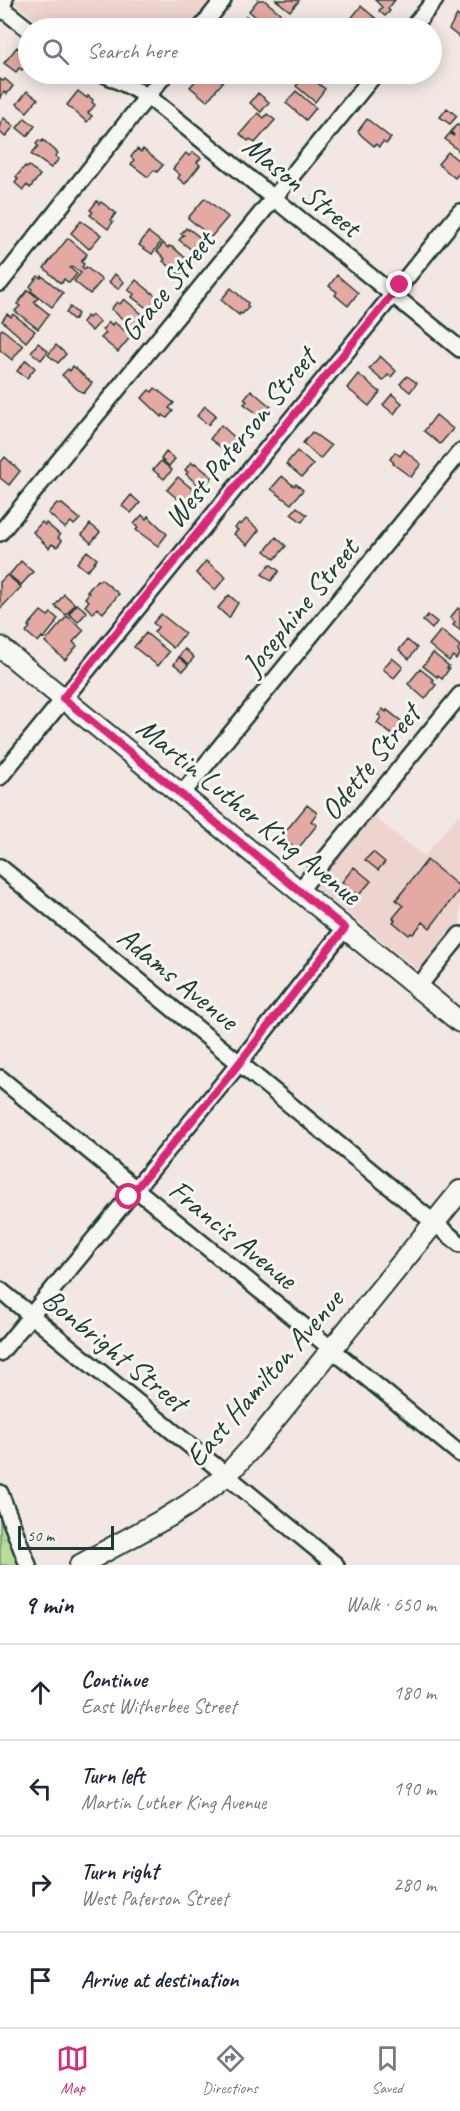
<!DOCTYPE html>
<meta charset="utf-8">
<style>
body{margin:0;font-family:Caveat,sans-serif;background:#f6f6f7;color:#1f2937}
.scale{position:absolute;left:18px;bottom:15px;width:96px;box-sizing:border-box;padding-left:6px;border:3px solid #1f3d34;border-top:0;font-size:16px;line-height:21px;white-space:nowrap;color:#1f3d34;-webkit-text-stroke:4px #f6f6f2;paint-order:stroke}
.stop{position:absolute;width:18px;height:18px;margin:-14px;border:4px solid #db2777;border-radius:50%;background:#fff}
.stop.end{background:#db2777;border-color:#fff;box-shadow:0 2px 6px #0008}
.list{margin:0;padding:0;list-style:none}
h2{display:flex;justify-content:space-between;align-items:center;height:78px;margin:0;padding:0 24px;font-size:26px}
h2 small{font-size:20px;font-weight:400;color:#747a83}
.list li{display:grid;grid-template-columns:39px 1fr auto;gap:18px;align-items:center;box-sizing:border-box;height:96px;padding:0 24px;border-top:2px solid #e0e1e3}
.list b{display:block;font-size:22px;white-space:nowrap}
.list p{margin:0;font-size:20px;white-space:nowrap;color:#747a83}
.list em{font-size:20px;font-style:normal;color:#747a83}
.icon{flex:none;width:33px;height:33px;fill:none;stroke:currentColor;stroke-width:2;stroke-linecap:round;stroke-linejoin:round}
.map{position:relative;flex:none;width:460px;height:1565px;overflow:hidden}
.search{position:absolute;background:#fff;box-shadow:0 3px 15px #0003;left:18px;right:18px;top:18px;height:66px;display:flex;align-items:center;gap:15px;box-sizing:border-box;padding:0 21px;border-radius:33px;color:#747a83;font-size:22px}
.sheet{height:462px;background:#fff}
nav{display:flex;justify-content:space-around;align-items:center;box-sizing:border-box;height:84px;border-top:2px solid #e0e1e3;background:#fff;font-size:16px;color:#747a83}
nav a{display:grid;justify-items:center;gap:3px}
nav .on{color:#db2777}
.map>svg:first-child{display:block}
</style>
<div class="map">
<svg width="460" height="1565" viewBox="0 0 460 1565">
<defs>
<pattern id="park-tufts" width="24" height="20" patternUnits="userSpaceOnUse" patternTransform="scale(1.5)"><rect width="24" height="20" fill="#b7dd98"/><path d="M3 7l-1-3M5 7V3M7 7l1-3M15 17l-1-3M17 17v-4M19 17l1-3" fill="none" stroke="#9dbf84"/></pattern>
</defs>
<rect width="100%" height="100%" fill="#f2e7e2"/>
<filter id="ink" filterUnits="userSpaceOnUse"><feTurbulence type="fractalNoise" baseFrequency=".0167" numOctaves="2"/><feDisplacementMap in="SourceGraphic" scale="12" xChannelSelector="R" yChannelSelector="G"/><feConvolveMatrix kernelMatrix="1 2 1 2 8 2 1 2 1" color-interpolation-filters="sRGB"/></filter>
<g filter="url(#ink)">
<path fill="#eed4cf" d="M14,0H212L190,28H46L18,6Z
M460,813V924L420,972L314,886L370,814L424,856Z"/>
<path fill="url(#park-tufts)" stroke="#6b8d66" stroke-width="1.5" d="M0,1515L18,1565H0Z"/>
<path fill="#e4a9a2" stroke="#1f3d34" stroke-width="1.5" d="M258,0H264L280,13L268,28L249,11Z
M276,0H298L299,1L290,11Z
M375,0H395L388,9L390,11L385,16L379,11L382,7Z
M361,6L379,21L373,28H360L350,20Z
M457,15L460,18V38L449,29Z
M246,16L260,28H236Z
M17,47L28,57L25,61L28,63L22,70L19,68L16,72L4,63Z
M202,74H212L223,82L207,101L190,87Z
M306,74L325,89L315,102L296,86Z
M0,79L3,81L5,79L13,86L7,94L4,92L0,98Z
M27,91L38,99L27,112L17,104Z
M78,91L87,98L88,96L93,100L92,102L95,105L88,113L92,116L87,122L67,105Z
M296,91L316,108L306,120L286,103Z
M258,93L269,102L261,112L250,103Z
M447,108L457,116L450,124L440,117Z
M258,113L264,118L267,114L275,120L255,143L250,139L248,141L240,134Z
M4,118L14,126L5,137L0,132V123Z
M25,118L35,126L27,136L17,128Z
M367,119L391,138L386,144L383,142L379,147L376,144L374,146L361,135L358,131Z
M457,124L460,127V152L445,139L450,133L453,136L454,135L451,132Z
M39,140L42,142L43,140L58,153L55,156L59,159L51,168L31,154L38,146L36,144Z
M137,149L141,152L143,149L163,165L157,172L154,170L148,177L131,164L134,160L131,157Z
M193,152L201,158L197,162L200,165L185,184L178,178L180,175L173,169L186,153L189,156Z
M448,152L460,162V172L455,178L438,164Z
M25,166L27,168L29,166L40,175L30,188L27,185L23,190L15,183L18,179L16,177Z
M205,198L228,217L211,237L188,218Z
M97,201L99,204L101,202L116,213L111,220L113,222L108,229L90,215L93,212L90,210Z
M81,221L101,235L89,249L71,233Z
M186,228L188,230L189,229L203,240L201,243L204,246L197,254L179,240L184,235L181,234Z
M148,232L161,242L152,254L139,245Z
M68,238L87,254L81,262L84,264L82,267L84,269L86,267L102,280L90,294L74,281L81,273L72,267L70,268L77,274L69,283L64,279L62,283L59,282L44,268Z
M163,243L168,248L169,246L174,248L191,263L180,275L163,261L165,259L157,251Z
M115,274L124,282L118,289L109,282Z
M337,275L358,293L348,306L335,295L337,292L329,286Z
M38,276L41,278L42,276L63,293L52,307L31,291L32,289L30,286Z
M136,280L157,297L156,299L160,302L152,312L132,297L134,294L128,290Z
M231,288L248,303L247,305L249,307L242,314L240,313L239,315L221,300Z
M28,290L38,298L34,302L49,314L38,329L15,311L20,306L17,304Z
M124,299L147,318L140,326L136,323L132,327L111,309L117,302L120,304Z
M70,307L78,314L74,320L66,313Z
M7,314L11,317L13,314L35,331L26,342L2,321Z
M92,315L100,322L92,331L82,322L87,316L89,318Z
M109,322L112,325L114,322L131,336L118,352L101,338L106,333L102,330Z
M2,329L23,346L12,360L0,350V331Z
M38,343L48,351L41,360L31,352Z
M56,345L66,354L58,363L48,355Z
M380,356L396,371L391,377L388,375L383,381L369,369Z
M26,360L35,368L27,378L17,371Z
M73,366L92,383L84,393L78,390L62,375L68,369L70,371Z
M358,374L380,392L369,406L347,388Z
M407,376L417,383L410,392L400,384Z
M155,388L174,403L169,408L173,411L167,418L163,415L162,417L142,398L149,390L152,392Z
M251,390L271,407L262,417L244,404L247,401L244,399Z
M392,394L402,403L394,414L383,405Z
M205,406L216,415L208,425L197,416Z
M436,415L453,429L440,444L424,431Z
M221,425L241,443L231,455L210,439Z
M312,432L331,446L320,459L303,443Z
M404,450L421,464L411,477L393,464L394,463L390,459L395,452L400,456Z
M297,451L313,465L302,477L286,464Z
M166,452L175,459L169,466L161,459Z
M5,457L20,471L9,485L0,478V463Z
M161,461L172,470L164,479L153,470Z
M191,462L194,465L195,463L212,477L202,489L186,474L188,472L185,470Z
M282,476L294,486L296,484L303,490L291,504L271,489Z
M178,477L196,492L185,505L167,490Z
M131,495L140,503L131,513L122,506Z
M57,503L60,505L62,504L80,519L74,525L71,522L65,528L48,513Z
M297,507L307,515L302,522L291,514Z
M142,515L146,519L148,516L167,534L158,546L136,530L138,528L134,524Z
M246,519L259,530L247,545L234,534L238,530L235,528L239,523L241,525Z
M42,522L45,525L46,523L60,535L58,538L62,541L57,547L52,544L49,548L33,532Z
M90,524L100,532L91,543L82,535Z
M276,537L286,546L275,559L265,551Z
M87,551L97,559L87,571L77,563Z
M21,561L33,572L21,585L9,575Z
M206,561L226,577L215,590L196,573Z
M270,564L279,571L271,581L262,574Z
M7,575L21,587L0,609V582Z
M101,579L119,594L103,613L97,608L93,613L85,606L89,601L85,598L89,593L87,592L97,580L99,581Z
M64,594L75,604L66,615L55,606Z
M229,595L238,603L229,618L218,608Z
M77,604L87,612L78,622L69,614Z
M458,608L460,610V630L453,625L455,622L450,618Z
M41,611L48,616L51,613L58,619L55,622L56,623L44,638L42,637L38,642L26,632L30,627L28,626Z
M161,614L185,633L173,648L154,632L158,627L153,623Z
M428,615L437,622L432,629L423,621Z
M67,616L84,630L73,642L77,646L65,660L45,642Z
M441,630L460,646L458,650L460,654L456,659L453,656L449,661L429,645Z
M146,633L169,652L158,666L134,647Z
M407,640L417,648L409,659L399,650Z
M185,649L194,657L189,664L179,656Z
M433,653L449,666L447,668L449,669L442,679L438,675L437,677L423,666Z
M179,657L188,665L183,671L174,664Z
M392,658L403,667L394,678L383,669Z
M420,669L434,680L432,682L436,685L425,699L408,684Z
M383,709L386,712L387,710L401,721L399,724L403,727L395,737L377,723L381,717L378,715Z
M307,805L317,813L311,821L317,825L297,850L281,837Z
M373,852L385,862L378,870L365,860Z
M427,860L460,887V889L430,928L423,922L413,934L411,933L409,935L393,922L395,920L393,918L403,906L396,900Z
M354,867L371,881L359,895L355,892L353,895L345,888L347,886L342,882Z"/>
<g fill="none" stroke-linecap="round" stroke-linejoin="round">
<defs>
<path id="minor" d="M0,7L28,29
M201,28L223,0
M412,28L435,0
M104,74L133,88L155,102L460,349
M0,283L165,74
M0,533L375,74
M0,777L460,212
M181,795L460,452
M0,867L460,1244
M299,891L460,695
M418,987L460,935
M0,1078L460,1454
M0,1290L336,1565
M0,1353L233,1071L345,928
M0,1493L28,1565"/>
<path id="tertiary" d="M0,647L460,1022
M80,1565L168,1517L189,1504L227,1475L254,1445L460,1191"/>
<path id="secondary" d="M0,2L1,0"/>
</defs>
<use href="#minor" stroke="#1f3d34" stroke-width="20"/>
<use href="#tertiary" stroke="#1f3d34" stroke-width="24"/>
<use href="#secondary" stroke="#1f3d34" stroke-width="27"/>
<use href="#minor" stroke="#f6f6f2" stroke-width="15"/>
<use href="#tertiary" stroke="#f6f6f2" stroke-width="20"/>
<use href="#secondary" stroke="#f6f6f2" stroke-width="22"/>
</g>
</g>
<g fill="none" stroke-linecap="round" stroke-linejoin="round" filter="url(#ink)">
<path stroke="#db2777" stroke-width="8" d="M129,1197L233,1071L345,928L63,698L400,285"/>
</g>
<g text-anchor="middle" stroke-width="6" stroke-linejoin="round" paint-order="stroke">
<g font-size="30" fill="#1f3d34" stroke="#f6f6f2">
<text transform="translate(302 186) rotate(39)" y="10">Mason Street</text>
<text transform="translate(167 286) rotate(-51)" y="10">Grace Street</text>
<text transform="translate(240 438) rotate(-51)" y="10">West Paterson Street</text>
<text transform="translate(300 607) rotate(-51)" y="10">Josephine Street</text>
<text transform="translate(370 762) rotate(-51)" y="10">Odette Street</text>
<text transform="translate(249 811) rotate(39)" y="10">Martin Luther King Avenue</text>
<text transform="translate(178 978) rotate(39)" y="10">Adams Avenue</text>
<text transform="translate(233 1234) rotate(39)" y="10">Francis Avenue</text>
<text transform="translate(115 1350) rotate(39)" y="10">Bonbright Street</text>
<text transform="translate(264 1378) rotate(-49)" y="10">East Hamilton Avenue</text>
</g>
</g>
</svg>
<div class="scale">50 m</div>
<div class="stop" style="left:129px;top:1197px"></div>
<div class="stop end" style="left:400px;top:285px"></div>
<div class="search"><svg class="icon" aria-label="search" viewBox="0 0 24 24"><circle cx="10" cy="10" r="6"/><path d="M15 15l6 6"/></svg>Search here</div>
</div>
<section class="sheet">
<h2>9 min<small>Walk · 650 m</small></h2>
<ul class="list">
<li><svg class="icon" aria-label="ahead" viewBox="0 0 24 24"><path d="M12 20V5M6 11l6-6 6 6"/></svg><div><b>Continue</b><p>East Witherbee Street</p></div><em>180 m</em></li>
<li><svg class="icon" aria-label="left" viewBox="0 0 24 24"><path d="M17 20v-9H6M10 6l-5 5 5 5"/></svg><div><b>Turn left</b><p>Martin Luther King Avenue</p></div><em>190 m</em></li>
<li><svg class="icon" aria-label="right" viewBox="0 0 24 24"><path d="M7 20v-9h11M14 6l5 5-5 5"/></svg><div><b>Turn right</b><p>West Paterson Street</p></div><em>280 m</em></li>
<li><svg class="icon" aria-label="arrive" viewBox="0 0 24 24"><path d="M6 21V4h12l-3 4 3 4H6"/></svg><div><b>Arrive at destination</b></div></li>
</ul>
</section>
<nav>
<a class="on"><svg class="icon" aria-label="map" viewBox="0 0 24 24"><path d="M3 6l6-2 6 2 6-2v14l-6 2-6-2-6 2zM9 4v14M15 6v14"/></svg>Map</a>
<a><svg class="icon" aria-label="directions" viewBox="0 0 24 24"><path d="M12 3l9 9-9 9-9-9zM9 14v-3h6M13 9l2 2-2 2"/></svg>Directions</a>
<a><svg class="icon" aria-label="saved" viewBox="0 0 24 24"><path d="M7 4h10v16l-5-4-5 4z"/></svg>Saved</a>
</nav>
